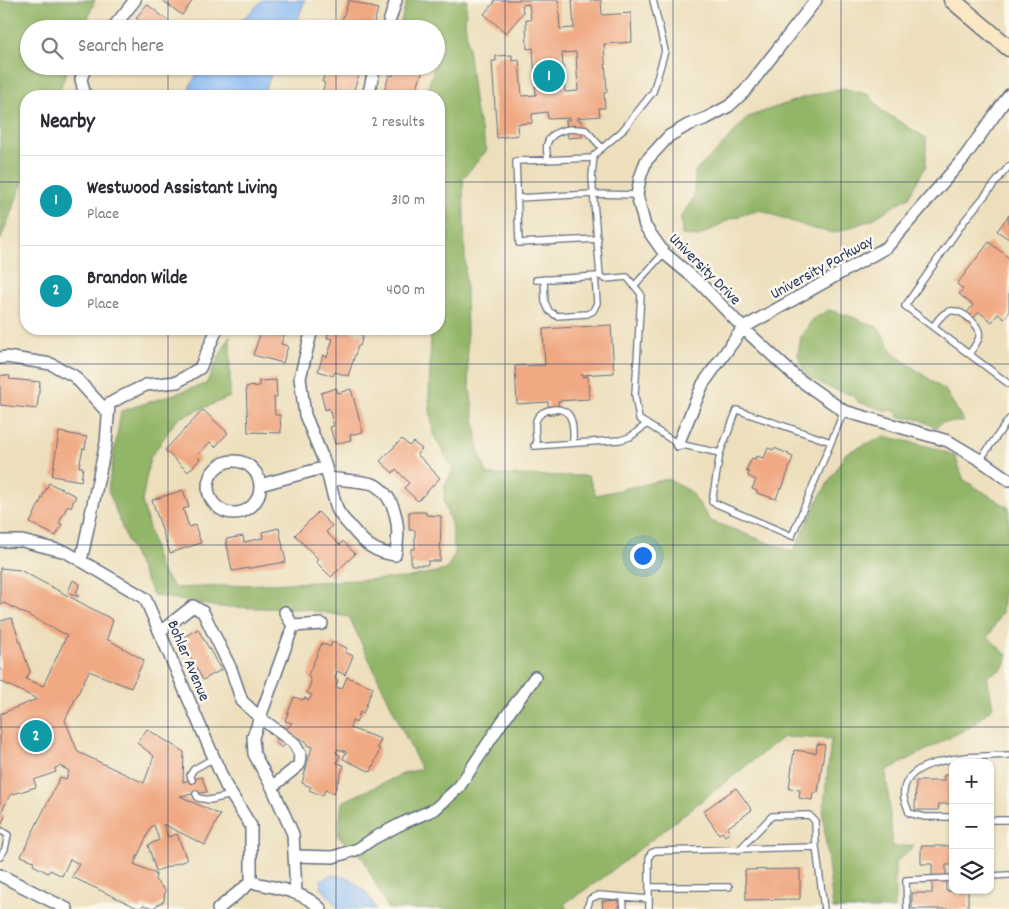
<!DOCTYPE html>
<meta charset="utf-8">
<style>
body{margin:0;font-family:Dekko,sans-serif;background:#f7f7f7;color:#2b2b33}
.controls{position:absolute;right:15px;bottom:15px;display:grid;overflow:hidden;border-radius:10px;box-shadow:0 1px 4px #0004}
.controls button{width:45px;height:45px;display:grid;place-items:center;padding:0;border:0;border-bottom:1px solid #e1e1e2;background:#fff;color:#2b2b33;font:25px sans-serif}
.you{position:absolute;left:642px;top:555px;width:18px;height:18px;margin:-12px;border:4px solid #fff;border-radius:50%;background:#1a73e8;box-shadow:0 0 0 8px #1a73e833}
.badge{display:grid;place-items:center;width:32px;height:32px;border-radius:50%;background:#d1495b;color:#fff;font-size:16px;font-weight:700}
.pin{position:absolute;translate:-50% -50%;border:2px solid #fff;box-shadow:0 1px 5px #0006}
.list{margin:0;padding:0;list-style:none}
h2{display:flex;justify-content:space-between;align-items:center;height:65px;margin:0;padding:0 20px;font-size:21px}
h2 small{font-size:16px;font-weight:400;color:#7c7c81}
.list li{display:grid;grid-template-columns:32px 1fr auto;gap:15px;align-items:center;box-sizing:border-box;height:90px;padding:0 20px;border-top:1px solid #e1e1e2}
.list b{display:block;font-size:19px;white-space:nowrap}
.list p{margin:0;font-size:16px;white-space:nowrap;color:#7c7c81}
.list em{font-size:16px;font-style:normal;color:#7c7c81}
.icon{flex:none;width:28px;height:28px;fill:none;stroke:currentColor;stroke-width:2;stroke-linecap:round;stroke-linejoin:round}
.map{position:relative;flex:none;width:1009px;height:909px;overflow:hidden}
.search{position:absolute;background:#fff;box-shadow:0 1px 4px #0004;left:20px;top:20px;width:425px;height:55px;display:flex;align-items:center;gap:12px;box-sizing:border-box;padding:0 18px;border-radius:28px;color:#7c7c81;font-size:19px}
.panel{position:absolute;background:#fff;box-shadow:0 1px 4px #0004;left:20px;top:90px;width:425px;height:245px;border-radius:20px}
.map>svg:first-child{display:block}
</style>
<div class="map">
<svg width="1009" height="909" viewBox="0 0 1009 909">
<rect width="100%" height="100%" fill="#fbf7ec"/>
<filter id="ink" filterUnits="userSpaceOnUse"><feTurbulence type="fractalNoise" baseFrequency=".02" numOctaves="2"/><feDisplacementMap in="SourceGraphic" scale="10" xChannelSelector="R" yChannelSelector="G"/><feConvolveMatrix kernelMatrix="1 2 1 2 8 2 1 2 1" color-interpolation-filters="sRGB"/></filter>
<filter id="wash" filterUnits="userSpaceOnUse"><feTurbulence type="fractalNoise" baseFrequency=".0096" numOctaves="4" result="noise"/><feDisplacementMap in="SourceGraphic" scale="20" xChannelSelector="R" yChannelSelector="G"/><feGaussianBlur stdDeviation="1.12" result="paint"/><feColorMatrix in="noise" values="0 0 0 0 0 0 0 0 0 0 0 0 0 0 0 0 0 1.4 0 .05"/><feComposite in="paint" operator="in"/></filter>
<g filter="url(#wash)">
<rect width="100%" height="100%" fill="#eddfbc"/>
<path fill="#93b568" stroke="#577263" d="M0,0H95L84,29H29V66H69L57,96H26V174L0,241Z
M407,0H467L465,20L475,108L487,150L463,178L468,374L479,453L488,475L588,476L596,495L668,479L690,491L711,521L793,552L819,498L846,453L884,436L935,448L955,456L964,480L1009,508V590L1004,591L1002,612L988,637L1008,656L1002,669L987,676L993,707L970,727L886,771L893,847L915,845L895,863V909H833L823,815L831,739L783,737L604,877L564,904L567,909H388L363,858L338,836L342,802L405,773L421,769L349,617L304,609L218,607L153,595L126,538L108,490L121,411L206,384L230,335V397L177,419L150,458L142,501L159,568L175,588L405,578L446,570L455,554L451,524L444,502L445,486L453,469L433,434L429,400L431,329H439V284L448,233L439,210V96H426L434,66H436V61L442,49L436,43V29H422L420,27L418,29H399Z
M843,88L869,95L881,110L926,138V165L909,197L871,220L834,233L810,228L760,210L730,219L698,237L682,235L681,216L694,198L695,171L716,152L748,117L802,98Z
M829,310L847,315L879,328L894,354L946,391L964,422H942L936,428L919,419L898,417L896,411L884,410L858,402L852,395L830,388L805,375L798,355L801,336L813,319Z"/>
<path fill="#87b9f4" stroke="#5174a9" d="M262,0H305L294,29H231C241,19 254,11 262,0Z
M202,66H275L262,96H179L183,93H189L190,86Z
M331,875L349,878L367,893L376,909H339L321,887V880Z"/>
<g id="blocks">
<path fill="#f0a983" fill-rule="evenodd" d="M162,0H193L182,15Z
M349,0L378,9L373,26L367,24L366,29H339Z
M494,0H558L560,29L574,28L572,0H601L602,15L631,13L632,42L604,44L607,92L604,93L605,108H599L600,116L577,118V120H581L582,137L568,138L566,120H570V118L548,119L547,112L532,114V123L517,124L518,135L497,138L492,61H496V56L512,55V61L519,60L522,96L536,95L533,48L527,49L526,20H531L529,4L522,5L523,13L506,33L484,14L494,3ZM576,52L578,91L565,92L562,53Z
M147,4L172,24L168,29H135L141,22L136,18Z
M396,66H424L414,96L401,93L400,96H397L384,92L389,75L393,76Z
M326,70L342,75L343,70L359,75L353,92L350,91L349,96H321L325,83L322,82Z
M1009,215V239L997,231Z
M989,242L1009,258V313L1004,319L998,314L992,322L979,312L970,323L963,318L973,305L959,294L963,289L957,284Z
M611,325L614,373L581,375L582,377L588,376L589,399L558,401L559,414L549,415L548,402L517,404L515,366L545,365L543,329Z
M262,329H286L281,344L288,346L283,363L253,355Z
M330,329H347V330L363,335L360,346H358L348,376L335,372L333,376L318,371L323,355L327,357L333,339L327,338Z
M0,375L10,376L9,379L40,382L37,409L0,405Z
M276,380L277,397H274L275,415H280L281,433L248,432L246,387L259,386V381Z
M336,388L338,393L351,389L363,432L350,435L351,440L335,444L330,427L334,426L329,408L325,410L321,393Z
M203,410L228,433L215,447L210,442L197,456L200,459L188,472L165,450Z
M59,432L87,437L85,449L83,448L79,467H83L81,481L52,476Z
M402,439L409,446L413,442L422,449L417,454L440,478L418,501L404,488L409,483L396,469L393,473L380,461Z
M768,448L773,450L774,448L789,454L788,455L793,457L782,489L780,488L776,499L757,493V491L752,489L756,480L748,476L749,472L746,471L752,458L755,459L756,456L764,458Z
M49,483L76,496L71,507L68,505L59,523L62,524L56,536L30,523Z
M183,490L189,507L183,509L189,527L195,525L201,543L170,553L152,500Z
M318,512L332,526L326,532L340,545L343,541L355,554L331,577L316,562L318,559L295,535Z
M409,512H426V515L441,516L440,561H428V565H411V549H415V530H409Z
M279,528L286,562L232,571L226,539L243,536L244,542L263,538L262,532Z
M0,568L20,570L113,620L107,639L144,660L131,688L89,671L65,720L78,752L144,783L154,756L137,743L147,729L184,752L183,782L202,777L207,792L180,796L220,815L205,845L163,824L168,837L177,834L187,860L156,871L148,845L159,840L154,825L151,827L134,864L156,874L155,880L165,890L164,901L153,908L143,905L140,909L72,877L79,864L70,859L62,876L50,870L48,873L33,865L34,861L21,856L60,777L66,779L69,771L60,766L55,768L56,772L34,780L36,787L10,795L1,813L5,816L0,827V714L37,699L0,681V621L12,618L30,672L26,679L43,686L67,635L4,603L0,604Z
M73,580L80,584L76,593L79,595L78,597L68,592Z
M198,629L221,670L203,680L180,639Z
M332,642L347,648L345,652L353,656L345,675L337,671L335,679L338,680L336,687L342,689L347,677L373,687L363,714L360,712L356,723L352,721L350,728L381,739L377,748L380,749L371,772L343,759L346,752L338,749L336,753L340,755L337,763L344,765L334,793L325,790L323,796L309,790L311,787L302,783L312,747L307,745L306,741L293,736L282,748L275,742L292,723L285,721L294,697L303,700L304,698L309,700L312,695L307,693L311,682L308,675L322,643L330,647Z
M817,744L825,745L818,792L813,793L812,800L799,798L800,790L789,789L794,750L816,753Z
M944,775H949L953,778V787H950V804H939L938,810H915L916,781H944Z
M736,788L752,810L727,828L730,832L725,836L722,832L719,834L703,811Z
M921,846H953V865H946V891H968V909H912V893H932V864H921Z
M800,869V899L746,900L745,870Z
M617,900L620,907H617V909H603L602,901Z"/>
</g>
</g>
<g filter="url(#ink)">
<use href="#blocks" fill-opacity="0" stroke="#646d7f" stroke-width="1"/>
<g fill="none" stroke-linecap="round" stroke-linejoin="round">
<defs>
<path id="service" d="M653,0L665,51L653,92L622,131L594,155L592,177L600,276L605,279L627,277L641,294L635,395L639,419L678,444L720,453L712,502L792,536L844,411
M593,158L516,161L519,243L598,239
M548,160C547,155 546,148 547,144C552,128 573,128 586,130L602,148
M1009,166L965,220L905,306L1009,384
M517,198L593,194L637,195
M544,279L545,302L549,311L557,316L587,314L593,311L597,303L595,276
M536,280L598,276
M634,286L664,253
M933,327C937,321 942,313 950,311C961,309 982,325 979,337C978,343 972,349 969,354
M537,445C536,438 534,428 536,421C540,407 566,404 571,419C574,426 573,435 573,443
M534,446L620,440L630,437L647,424
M720,453L737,410L831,442
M980,460L1009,419
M966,763L965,757L1009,755
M192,780L190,775L194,769L214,758
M196,794L198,798L210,800L232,795
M953,817H925L909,813C908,808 905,803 904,798C900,766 943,760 965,757
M990,820H1009
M0,830L8,835L5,849L0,857
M739,850L772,816L809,815L815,821L816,847L824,909
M990,876L1009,875
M649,887H729
M623,897L624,909
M587,909L590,899L599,895L649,899
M649,909V858L651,853L656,851L816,847
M907,909L906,880L953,878"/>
<path id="minor" d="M816,0L745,91L729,106L707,118L688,125L669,136L646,161L640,178L637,195L645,226L664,253L700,283L743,328L797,378L844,411L948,441L980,460L1009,480
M112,29L135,0
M387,29L396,0
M85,96L81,79L86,66
M368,96L375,66
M312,329L300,378L305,415L324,461C329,477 332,495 338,511C341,516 346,522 350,526C364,543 373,552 395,555C401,532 398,499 375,485C369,481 339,480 329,478
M0,358L6,357L51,364L74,376L108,413
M678,444L703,384L743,328L887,247L964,158L1009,95
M208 487a26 26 0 1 1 52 0a26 26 0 1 1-52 0Z
M260,485L326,467
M0,541H22L66,552L145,598L226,786L251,826V882
M81,561L106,443L109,404L123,396L146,385L177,382L200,368L217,329
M285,612L293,626
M160,632L193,606L203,612L231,669L242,701L259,717L294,743L300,754L299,765L272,787
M294,856L333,857L358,849L374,838L403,823L435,809L459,787L502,722L535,677
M0,875L67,909
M251,882C275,888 304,891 321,909
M296,893L293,834L272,787L254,754L253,737L293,626L322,624
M218,909L251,882"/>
<path id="secondary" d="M952,0L1009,48"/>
</defs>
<use href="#service" stroke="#646d7f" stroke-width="8"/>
<use href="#minor" stroke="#646d7f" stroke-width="14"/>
<use href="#secondary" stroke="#646d7f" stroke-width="19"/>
<use href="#service" stroke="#fff" stroke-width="5.5"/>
<use href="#minor" stroke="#fff" stroke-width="11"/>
<use href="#secondary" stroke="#fae7c3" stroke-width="16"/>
</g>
</g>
<path fill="none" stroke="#1b2f5e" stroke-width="1" stroke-opacity="0.55" d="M168,0V29M336,0V29M505,0V909M673,0V909M841,0V909M168,66V96M336,66V96M0,182H26M439,182H1009M168,329V909M336,329V909M0,364H1009M0,545H1009M0,727H1009"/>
<g text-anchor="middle" stroke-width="5" stroke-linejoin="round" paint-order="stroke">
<g font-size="16" fill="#1b2f5e" stroke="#fbf7ec">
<text transform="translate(821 266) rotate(-29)" y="6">University Parkway</text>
<text transform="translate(706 268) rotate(45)" y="6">University Drive</text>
<text transform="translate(190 660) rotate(67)" y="6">Bohler Avenue</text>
</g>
</g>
</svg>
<div class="controls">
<button>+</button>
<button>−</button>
<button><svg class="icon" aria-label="layers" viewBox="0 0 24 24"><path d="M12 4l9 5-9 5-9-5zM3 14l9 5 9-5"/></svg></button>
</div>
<div class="you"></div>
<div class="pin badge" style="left:549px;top:76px;background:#0f9aa8">1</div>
<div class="pin badge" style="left:36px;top:736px;background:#0f9aa8">2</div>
<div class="search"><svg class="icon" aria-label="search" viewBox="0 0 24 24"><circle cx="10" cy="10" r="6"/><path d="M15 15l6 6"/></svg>Search here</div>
<section class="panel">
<h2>Nearby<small>2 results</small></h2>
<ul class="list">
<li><span class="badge" style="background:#0f9aa8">1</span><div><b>Westwood Assistant Living</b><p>Place</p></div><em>310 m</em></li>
<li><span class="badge" style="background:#0f9aa8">2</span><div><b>Brandon Wilde</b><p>Place</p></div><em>400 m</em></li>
</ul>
</section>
</div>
